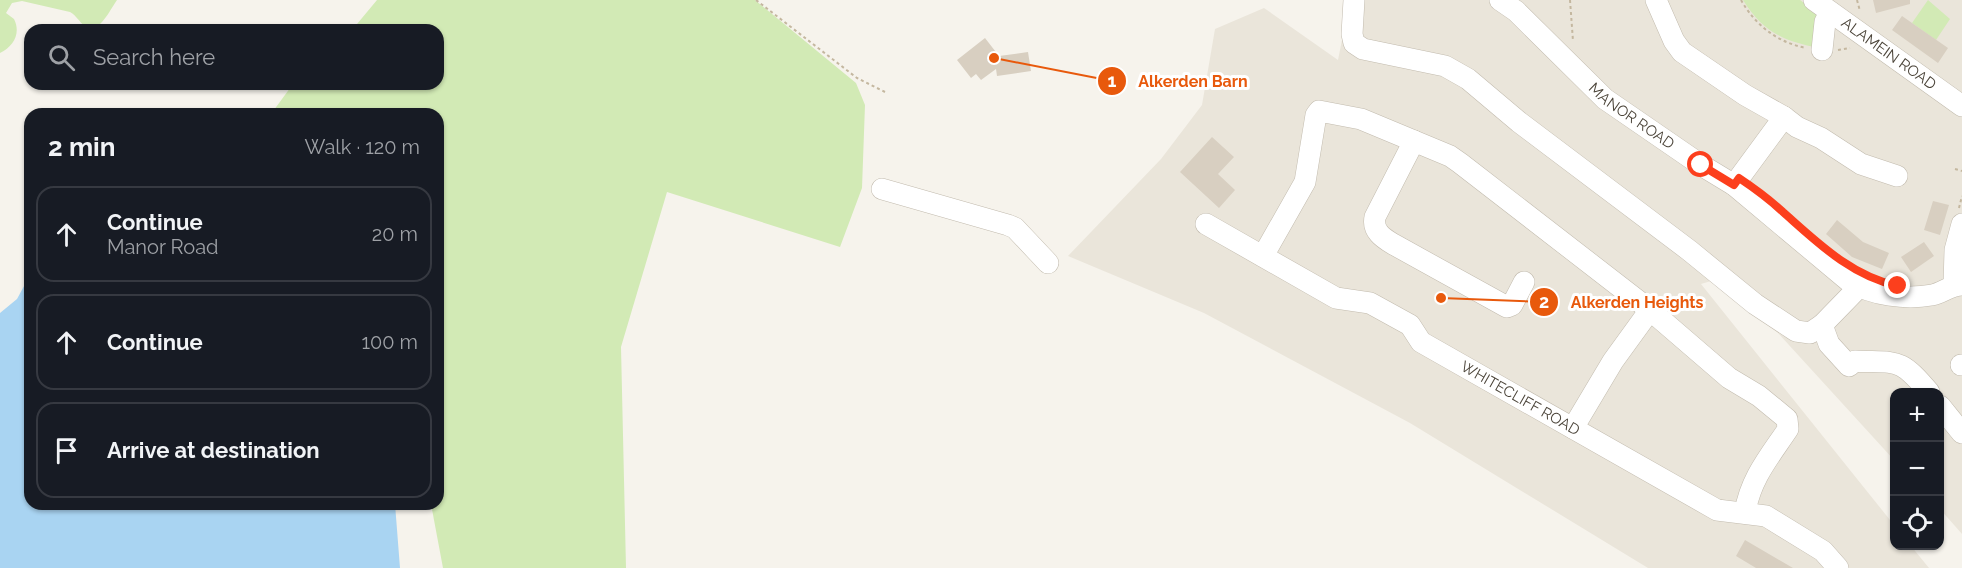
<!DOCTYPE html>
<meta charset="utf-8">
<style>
body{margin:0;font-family:Raleway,sans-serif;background:#20242c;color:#f1f3f6}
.controls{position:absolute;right:18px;bottom:18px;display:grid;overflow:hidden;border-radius:12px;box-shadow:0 2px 4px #0004}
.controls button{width:54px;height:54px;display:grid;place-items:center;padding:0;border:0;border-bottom:2px solid #363941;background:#171b24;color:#f1f3f6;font:30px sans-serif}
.stop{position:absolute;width:18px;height:18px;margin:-14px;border:4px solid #fc3f1d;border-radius:50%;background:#fff}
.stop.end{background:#fc3f1d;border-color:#fff;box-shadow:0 2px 6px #0008}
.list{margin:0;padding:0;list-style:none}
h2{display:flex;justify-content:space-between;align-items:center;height:78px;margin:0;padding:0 24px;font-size:26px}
h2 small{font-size:20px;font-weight:400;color:#9ea1a6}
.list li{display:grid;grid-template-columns:39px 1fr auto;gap:18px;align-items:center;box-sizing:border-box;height:96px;margin:0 12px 12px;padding:0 12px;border:2px solid #363941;border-radius:18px}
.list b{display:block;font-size:22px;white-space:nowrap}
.list p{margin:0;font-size:20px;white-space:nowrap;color:#9ea1a6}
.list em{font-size:20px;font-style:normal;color:#9ea1a6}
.icon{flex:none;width:33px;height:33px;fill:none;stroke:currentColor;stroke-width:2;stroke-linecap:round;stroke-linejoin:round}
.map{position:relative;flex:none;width:1962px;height:568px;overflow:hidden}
.search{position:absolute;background:#171b24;box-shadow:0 2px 4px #0004;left:24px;top:24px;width:420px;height:66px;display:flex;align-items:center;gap:15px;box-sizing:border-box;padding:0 21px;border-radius:18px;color:#9ea1a6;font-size:22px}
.panel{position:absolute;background:#171b24;box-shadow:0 2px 4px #0004;left:24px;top:108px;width:420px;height:402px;border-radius:18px}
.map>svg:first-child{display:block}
</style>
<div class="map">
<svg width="1962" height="568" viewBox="0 0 1962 568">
<rect width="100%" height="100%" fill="#f6f3ec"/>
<path fill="#eae5da" d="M1350,0H1962V534L1940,509V392H1894V460L1778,333L1711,281L1701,284L1894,525V546H1911L1929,568H1648L1410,423L1204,313L1068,256L1161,159L1202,105L1215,29L1264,8L1338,60Z"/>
<path fill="#d2eab5" d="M0,0H117C111,8 98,37 85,26C79,22 77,16 70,12L22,1L12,3L6,13L14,19C21,33 14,46 0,53Z
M377,0H755L856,83L865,105L862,188L840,247L667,192L621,347L626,568H443L431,504H438V114H271L293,84H438V30H352Z
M1743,0H1800L1819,14V48C1783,41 1763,32 1743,0Z
M1928,0L1950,19L1936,40L1912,23Z"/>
<path fill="#a9d4f2" d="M30,275V504H395L400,568H0V313L17,299Z"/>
<path fill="#d8cfc1" d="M1873,0H1910V4L1876,13Z
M1902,16L1948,48L1938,63L1892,30Z
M985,38L999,56L1028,52L1031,71L997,76L996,69L981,80L976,74L971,78L957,60Z
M1212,137L1234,157L1218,174L1235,190L1219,208L1180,172Z
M1933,201L1949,205L1940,235L1924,230Z
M1837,220L1863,242L1889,253L1882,269L1852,257L1826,234Z
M1924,242L1934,256L1911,272L1901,257Z
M1745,540L1793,568H1756L1736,556Z"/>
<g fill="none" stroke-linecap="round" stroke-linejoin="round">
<defs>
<g id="minor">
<path d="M1354,0L1352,34L1354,43L1363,49L1445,66L1468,79L1519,122L1690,251L1755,304L1796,331L1810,333L1822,325"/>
<path id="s1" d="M1500,0L1516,11L1605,99L1701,165L1734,185L1850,282C1873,295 1905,300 1932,295C1943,293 1950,285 1962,285"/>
<path d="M1656,0L1674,41L1682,52L1745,95L1784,117L1734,185"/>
<path id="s2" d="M1814,0L1962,106"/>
<path d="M1822,50L1825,22L1830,12"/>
<path d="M1784,117L1797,127L1821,138L1861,164L1897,176"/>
<path d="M1414,141L1375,217C1372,231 1383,238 1393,244L1507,307L1512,305L1524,282"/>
<path d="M882,189L1008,225L1015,228L1048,263"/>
<path id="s3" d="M1206,224L1336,298L1370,303L1410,325L1421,342L1717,510L1766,516L1823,551L1838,568"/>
<path d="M1263,256L1305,182L1316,115L1319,111L1361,119L1450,156L1460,163L1650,310L1729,378L1759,396L1787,419L1788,429C1770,456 1750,479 1745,513"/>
<path d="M1954,285L1955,250L1962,224"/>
<path d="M1859,287L1822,325L1829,344L1849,366L1855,361C1899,363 1899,357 1929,392"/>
<path d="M1961,365H1962"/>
<path d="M1940,406L1962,433"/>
<path d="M1573,428L1613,361L1650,310"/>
</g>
</defs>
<use href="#minor" stroke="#c2bbae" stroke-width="22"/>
<path stroke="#c4b79f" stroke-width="2" stroke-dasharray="3 3" stroke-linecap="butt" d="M756,0L857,78L885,92
M1570,0L1573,41
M1741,0C1756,26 1777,42 1806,48
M1857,0L1860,11
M1838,50L1850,48
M1955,169L1962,171
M1959,208L1962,196"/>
<use href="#minor" stroke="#fff" stroke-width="21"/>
</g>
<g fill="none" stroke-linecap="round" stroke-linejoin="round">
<path stroke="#fc3f1d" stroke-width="8" d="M1701,165L1734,185L1739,178C1754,188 1769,199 1783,212C1817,242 1851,276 1898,286"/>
</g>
<g text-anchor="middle" stroke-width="6" stroke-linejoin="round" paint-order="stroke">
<g font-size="15" fill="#4b4439" stroke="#fff">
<text dy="5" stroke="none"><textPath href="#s2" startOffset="92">ALAMEIN ROAD</textPath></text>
<text dy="5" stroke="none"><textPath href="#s1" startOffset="176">MANOR ROAD</textPath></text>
<text dy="5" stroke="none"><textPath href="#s3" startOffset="364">WHITECLIFF ROAD</textPath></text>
</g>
</g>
<path fill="none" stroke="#e8590c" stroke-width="2" d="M994 58L1112 81M1441 298L1544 302"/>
<g fill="#e8590c" stroke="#fff" stroke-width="2">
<circle cx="994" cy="58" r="6"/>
<circle cx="1441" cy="298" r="6"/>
<circle cx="1112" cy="81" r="15"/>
<circle cx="1544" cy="302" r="15"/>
</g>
<g font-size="18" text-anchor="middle" font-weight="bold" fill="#fff">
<text x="1112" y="87">1</text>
<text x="1544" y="308">2</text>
</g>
<g font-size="16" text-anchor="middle" font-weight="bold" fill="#e8590c" stroke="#fff" stroke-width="6" stroke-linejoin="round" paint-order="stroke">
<text x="1193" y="87">Alkerden Barn</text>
<text x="1637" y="308">Alkerden Heights</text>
</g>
</svg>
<div class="controls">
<button>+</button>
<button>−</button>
<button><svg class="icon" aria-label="locate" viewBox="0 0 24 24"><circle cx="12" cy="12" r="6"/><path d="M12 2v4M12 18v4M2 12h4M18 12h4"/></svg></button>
</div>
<div class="stop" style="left:1701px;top:165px"></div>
<div class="stop end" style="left:1898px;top:286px"></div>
<div class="search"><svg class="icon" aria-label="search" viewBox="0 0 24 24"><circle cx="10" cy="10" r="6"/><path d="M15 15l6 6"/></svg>Search here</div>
<section class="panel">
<h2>2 min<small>Walk · 120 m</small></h2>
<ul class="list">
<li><svg class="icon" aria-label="ahead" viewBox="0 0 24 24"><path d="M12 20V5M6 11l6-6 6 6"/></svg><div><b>Continue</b><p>Manor Road</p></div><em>20 m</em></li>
<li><svg class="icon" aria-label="ahead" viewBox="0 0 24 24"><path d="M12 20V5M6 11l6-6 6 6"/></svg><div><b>Continue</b></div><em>100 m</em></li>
<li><svg class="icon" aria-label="arrive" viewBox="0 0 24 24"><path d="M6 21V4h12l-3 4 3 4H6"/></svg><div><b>Arrive at destination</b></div></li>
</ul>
</section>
</div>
